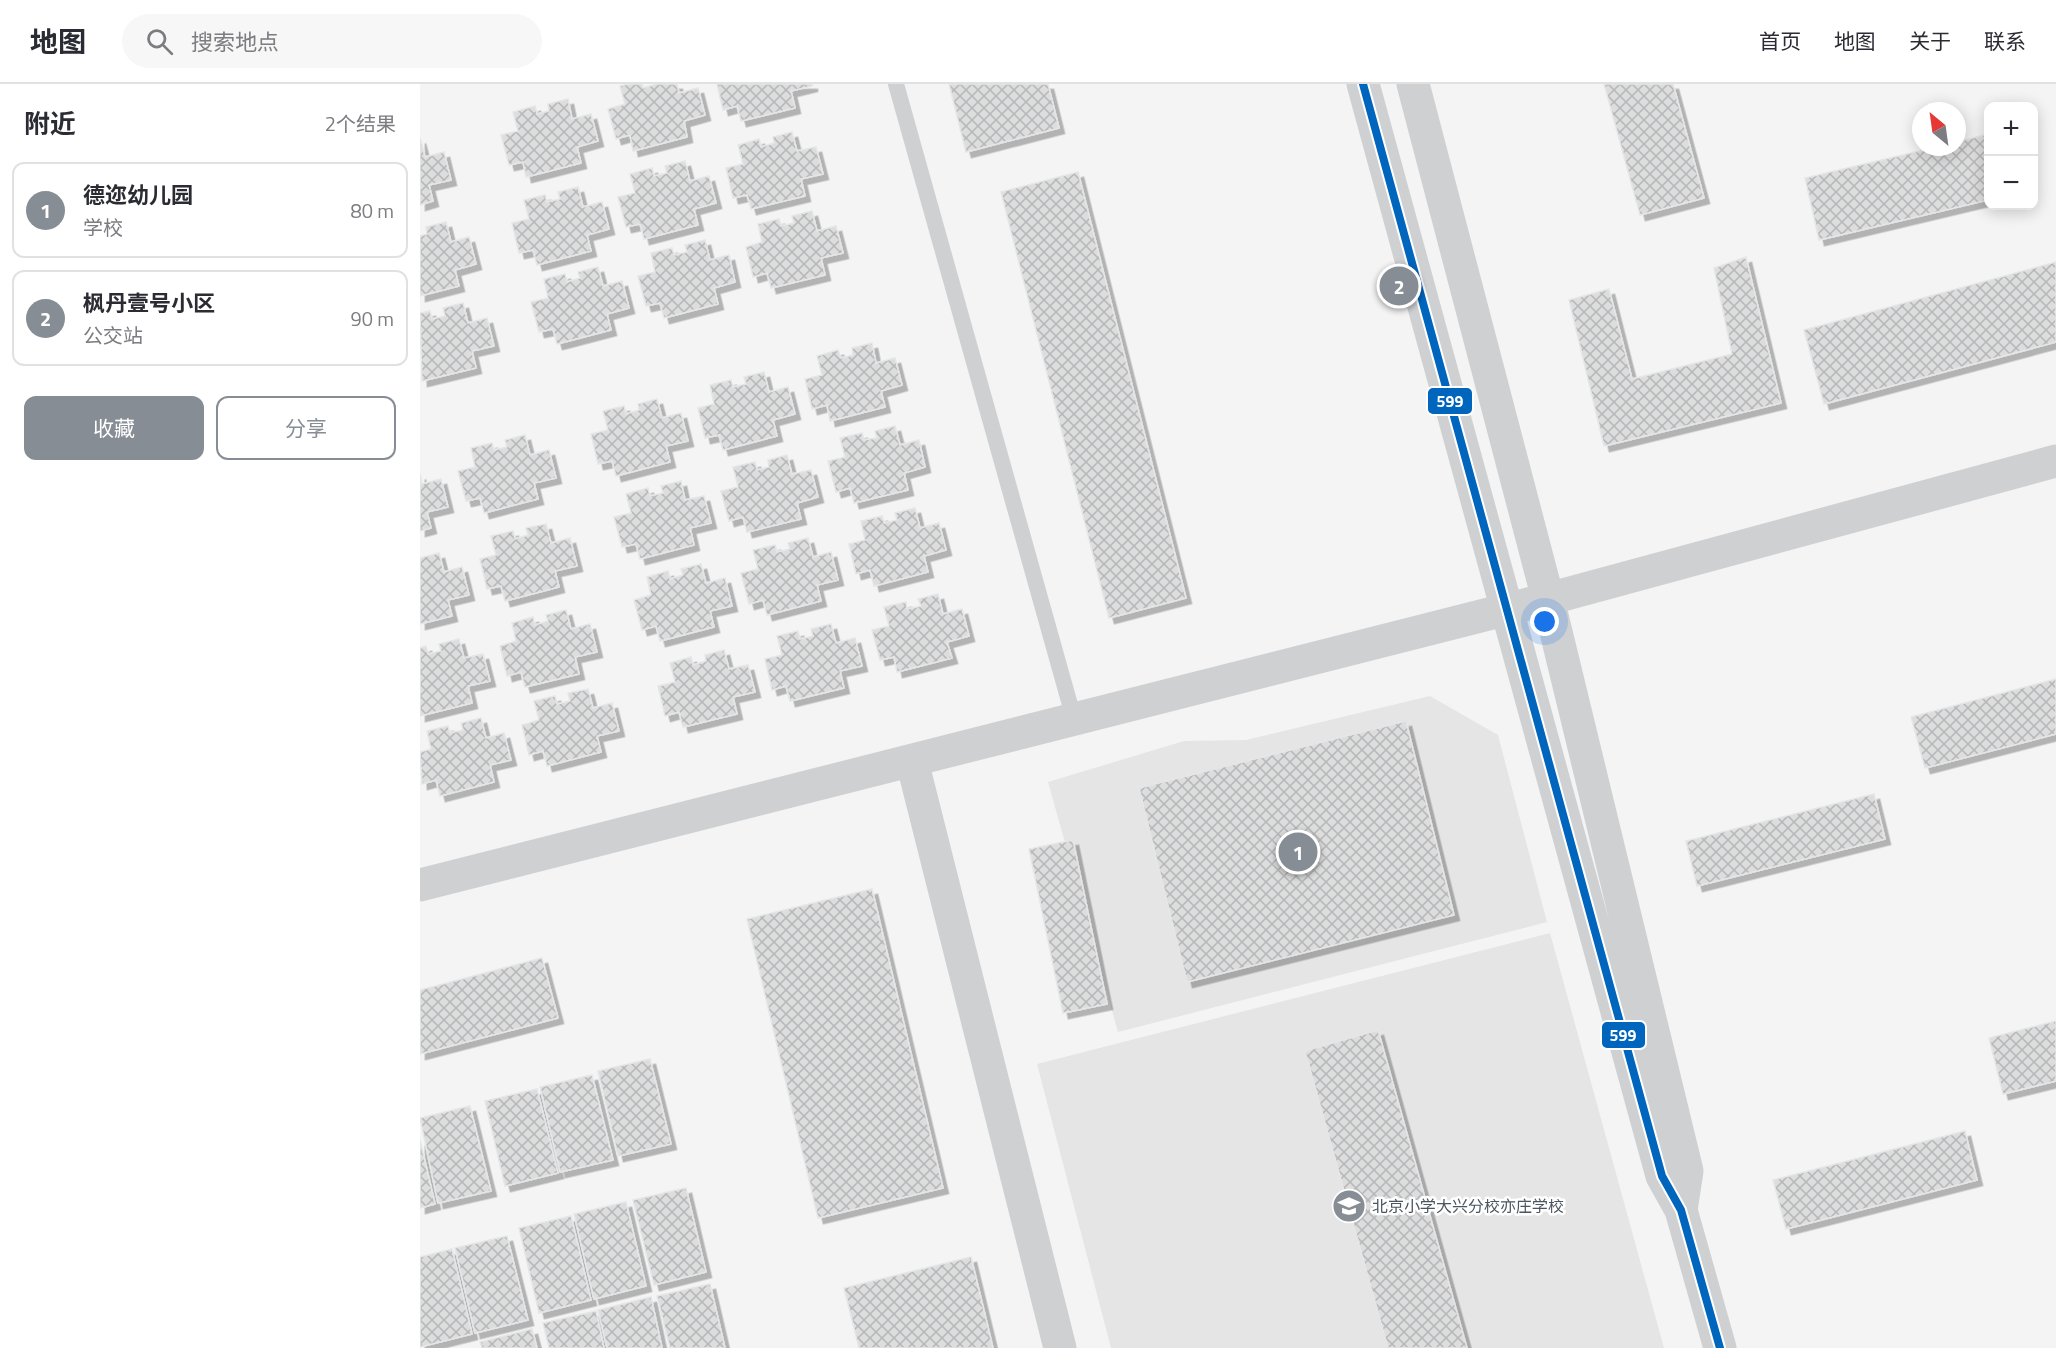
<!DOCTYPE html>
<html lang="zh">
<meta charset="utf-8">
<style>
body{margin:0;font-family:"Titillium Web","Noto Sans SC",sans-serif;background:#f7f7f7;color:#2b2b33}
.controls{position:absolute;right:18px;top:18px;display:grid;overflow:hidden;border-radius:12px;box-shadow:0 3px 15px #0003}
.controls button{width:54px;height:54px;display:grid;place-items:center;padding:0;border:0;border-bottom:2px solid #e1e1e2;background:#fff;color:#2b2b33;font:30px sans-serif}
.compass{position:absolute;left:1492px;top:18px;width:54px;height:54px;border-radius:50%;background:#fff;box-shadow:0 3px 15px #0003;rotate:331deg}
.you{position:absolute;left:1125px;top:538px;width:21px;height:21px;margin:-15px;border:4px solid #fff;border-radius:50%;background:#1a73e8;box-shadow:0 0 0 9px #1a73e833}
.badge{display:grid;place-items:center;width:39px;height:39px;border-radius:50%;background:#868d94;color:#fff;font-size:20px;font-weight:700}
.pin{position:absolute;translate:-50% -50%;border:3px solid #fff;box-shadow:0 2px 6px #0006}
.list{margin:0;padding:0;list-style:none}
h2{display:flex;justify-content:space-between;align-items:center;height:78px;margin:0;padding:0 24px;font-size:26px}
h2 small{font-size:20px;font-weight:400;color:#7c7c81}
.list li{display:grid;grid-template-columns:39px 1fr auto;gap:18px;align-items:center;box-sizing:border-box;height:96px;margin:0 12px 12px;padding:0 12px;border:2px solid #e1e1e2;border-radius:12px}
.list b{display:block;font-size:22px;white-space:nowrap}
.list p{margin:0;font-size:20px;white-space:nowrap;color:#7c7c81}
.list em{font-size:20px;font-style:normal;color:#7c7c81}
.actions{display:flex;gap:12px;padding:18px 24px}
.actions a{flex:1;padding:14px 0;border:2px solid #868d94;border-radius:12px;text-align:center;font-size:21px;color:#868d94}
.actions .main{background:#868d94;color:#fff}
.icon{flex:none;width:33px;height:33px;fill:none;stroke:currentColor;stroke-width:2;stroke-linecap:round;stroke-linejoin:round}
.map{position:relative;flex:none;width:1636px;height:1264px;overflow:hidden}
header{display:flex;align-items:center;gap:36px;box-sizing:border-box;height:84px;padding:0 30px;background:#fff;border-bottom:2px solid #e1e1e2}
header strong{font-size:28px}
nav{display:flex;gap:33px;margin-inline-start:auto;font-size:21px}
.search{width:420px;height:54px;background:#f7f7f7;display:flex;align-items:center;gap:15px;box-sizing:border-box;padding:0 21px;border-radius:33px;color:#7c7c81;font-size:22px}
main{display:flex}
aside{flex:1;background:#fff}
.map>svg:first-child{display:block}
</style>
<header>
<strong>地图</strong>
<div class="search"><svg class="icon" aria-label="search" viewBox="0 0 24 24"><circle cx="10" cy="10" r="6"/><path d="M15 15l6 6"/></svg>搜索地点</div>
<nav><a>首页</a><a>地图</a><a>关于</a><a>联系</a></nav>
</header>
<main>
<aside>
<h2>附近<small>2个结果</small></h2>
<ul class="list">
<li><span class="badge">1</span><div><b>德迩幼儿园</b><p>学校</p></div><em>80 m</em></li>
<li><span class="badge">2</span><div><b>枫丹壹号小区</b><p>公交站</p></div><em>90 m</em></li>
</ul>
<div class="actions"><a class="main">收藏</a><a>分享</a></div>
</aside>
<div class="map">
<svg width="1636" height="1264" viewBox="0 0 1636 1264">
<defs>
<pattern id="building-cross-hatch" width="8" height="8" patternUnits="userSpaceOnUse" patternTransform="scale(1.5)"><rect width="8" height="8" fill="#ddddde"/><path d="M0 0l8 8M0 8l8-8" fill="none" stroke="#b5b6b7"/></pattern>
<filter id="shadow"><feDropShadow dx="5.5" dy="5.5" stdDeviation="0" flood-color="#0004"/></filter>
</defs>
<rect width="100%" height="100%" fill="#f4f4f4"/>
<path fill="#e6e5e6" d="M1010,612L1078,651L1127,838L698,948L628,698L764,657L826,656Z
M1130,849L1244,1264H691L617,980Z"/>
<path fill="url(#building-cross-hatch)" stroke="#e5e6e7" stroke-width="1.5" filter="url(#shadow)" d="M208,0H222L223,4L236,0H257L259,9L278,4L285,31L264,37L267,53L213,67L210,51L196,55L188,25L205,20L200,2Z
M297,0H392V2L371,7L375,24L321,37L317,22L303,26Z
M529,0H628L639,44L546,68Z
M1184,0H1253L1284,114L1220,131Z
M148,15L152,35L171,30L178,57L157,63L161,79L106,93L103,78L89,81L81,51L98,47L93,28L115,22L117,30L129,27L128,20Z
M372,48L377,67L396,63L403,90L381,95L385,112L331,125L327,111L313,114L306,84L323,80L318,61L339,55L341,63L354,59L353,53Z
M1568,50V116L1399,156L1385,94L1516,63H1537V58Z
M0,54L5,73L24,68L31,96L9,101L13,117L0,121Z
M265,77L270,97L289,92L296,119L274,125L278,141L224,155L220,140L206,143L198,113L215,109L210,90L232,84L234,92L247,89L245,82Z
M658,88L766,514L689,534L581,108Z
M158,103L163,123L182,118L189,145L167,151L171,167L117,181L113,166L99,169L92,139L109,135L104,116L125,111L127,118L140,115L138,108Z
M392,127L397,147L416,142L423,169L401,174L405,191L351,204L347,189L333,193L326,163L342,158L338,140L359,135L361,142L374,139L372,132Z
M26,138L31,158L49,153L56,180L35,186L39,202L0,212V152L7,150L6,143Z
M285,156L290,176L309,171L315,198L294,204L298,220L244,234L240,219L226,222L218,192L235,188L231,169L252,164L254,171L267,168L265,161Z
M1326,173L1361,319L1184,362L1149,216L1189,205L1212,295L1312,270L1294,184Z
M1636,178V258L1404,320L1384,246Z
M178,183L183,202L202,197L209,224L187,230L191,246L137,260L133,245L119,248L111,218L128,214L124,195L145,190L147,198L160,194L158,188Z
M43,219L48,239L67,234L74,262L52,267L56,284L2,297L0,229L10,227L12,235L25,232L23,224Z
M452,259L456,279L475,274L482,301L461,307L465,323L410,337L407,321L392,325L385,295L402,291L397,272L418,266L421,274L433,271L432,264Z
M344,288L349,308L368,303L375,330L353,336L357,352L303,366L299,351L285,354L278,324L294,320L290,301L311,296L313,303L326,300L324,293Z
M237,315L242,334L261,329L268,357L246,362L250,378L196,392L192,377L178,380L171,350L188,346L183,327L204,322L206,330L219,326L218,320Z
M475,342L480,361L499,356L505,383L484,389L488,406L434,419L430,404L416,408L408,377L425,373L420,354L442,349L444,356L457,354L455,347Z
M105,351L110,371L129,366L136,394L114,399L118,415L64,429L60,414L46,417L38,387L55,383L51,364L72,359L74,366L87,363L85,356Z
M367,371L372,390L391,386L398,413L377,419L381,435L327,448L323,433L309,437L301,407L318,403L313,383L335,378L337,386L349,383L348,376Z
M0,390L2,400L21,395L28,423L7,428L11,444L0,447Z
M261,397L265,416L284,412L291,439L270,444L274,461L220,475L216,460L202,463L194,433L211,429L206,410L228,404L230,412L243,409L241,402Z
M495,424L500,444L519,439L526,466L504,472L508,488L454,502L450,486L436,490L429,460L445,456L441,437L462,432L464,439L477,436L475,429Z
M126,440L131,459L150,454L157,482L135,487L139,503L85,517L81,502L67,505L60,475L76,471L71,452L93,447L95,455L108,451L106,444Z
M388,454L393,473L411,468L418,496L397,501L401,517L347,531L343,516L329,520L321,489L338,485L333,466L355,461L357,468L370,465L368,459Z
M19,469L24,488L42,483L49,511L28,516L32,532L0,540V474Z
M281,480L286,499L305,494L312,522L290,527L294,543L240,557L236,542L222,546L214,516L231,511L227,493L248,487L250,495L263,491L261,485Z
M518,510L523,530L542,525L549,552L527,558L532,574L477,588L474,573L460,576L452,546L469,542L464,523L486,518L487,525L501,522L498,515Z
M146,526L151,545L170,540L177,568L155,573L159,590L105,603L101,588L87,592L80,562L96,557L92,539L113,533L115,541L128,537L126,531Z
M411,540L416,559L435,554L442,582L420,587L424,604L370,617L366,602L352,606L345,575L362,571L357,552L378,547L380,555L393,552L391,545Z
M39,555L44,574L63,570L70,597L48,602L52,619L0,632V564L6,562L8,570L21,567L19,560Z
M304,566L309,585L328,581L335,608L313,613L317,630L263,643L259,628L245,632L238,602L255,598L250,579L271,573L273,581L286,577L285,571Z
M1636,595V650L1505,684L1491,633Z
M168,605L173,624L192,619L199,647L177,652L181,668L127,682L123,667L109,671L102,641L119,636L114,617L135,612L137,620L150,617L148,609Z
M61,634L66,654L84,649L91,676L70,681L74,698L20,712L16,696L2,700L0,668L11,665L7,647L28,642L30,649L43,646L41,639Z
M986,637L1034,831L767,898L719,704Z
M1454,710L1465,755L1277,802L1266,757Z
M653,756L687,920L643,929L609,765Z
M452,805L523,1104L398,1134L327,835Z
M122,874L138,934L0,970V906Z
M1636,937V997L1583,1010L1569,954Z
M958,946L1047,1264H968L885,967Z
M230,975L251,1060L198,1072L178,987Z
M172,991L193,1076L140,1088L120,1003Z
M117,1005L138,1089L85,1102L65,1017Z
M50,1022L71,1107L18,1119L0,1034Z
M1545,1047L1557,1096L1366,1145L1353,1096Z
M0,1056L15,1120L0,1124Z
M266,1104L286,1188L234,1201L213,1116Z
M206,1118L226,1202L174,1215L154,1130Z
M151,1132L171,1216L119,1229L99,1144Z
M87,1152L108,1236L55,1249L35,1164Z
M32,1165L52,1250L0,1263V1173Z
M551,1173L573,1264H439L424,1204Z
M290,1200L305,1264H250L237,1212Z
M231,1213L242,1264H187L178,1226Z
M176,1227L184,1264H129L123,1239Z
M112,1245L117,1264H62L60,1258Z"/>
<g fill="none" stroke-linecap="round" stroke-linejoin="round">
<path stroke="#ced0d2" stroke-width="16" d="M476,0L654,635"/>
<path stroke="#ced0d2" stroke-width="33" d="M943,0L1242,1092L1261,1126L1300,1264
M993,0L1128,515L1267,1087L1261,1126
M492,677L640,1264
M0,801L1128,515L1636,377"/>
<defs>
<path id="bus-1" d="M943,0L1242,1092L1261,1126L1300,1264"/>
</defs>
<use href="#bus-1" stroke="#fff" stroke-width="12"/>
<use href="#bus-1" stroke="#0065bd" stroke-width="8"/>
</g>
<defs>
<symbol id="school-disc" viewBox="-11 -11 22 22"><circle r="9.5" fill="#868d94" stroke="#fff"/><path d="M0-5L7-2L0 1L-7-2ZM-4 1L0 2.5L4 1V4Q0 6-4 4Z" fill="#fff"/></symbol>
</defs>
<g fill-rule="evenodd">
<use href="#school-disc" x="910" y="1103" width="38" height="38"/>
</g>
<g text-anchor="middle" stroke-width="5" stroke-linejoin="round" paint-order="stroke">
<g font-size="16" fill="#4a5661" stroke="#fff" text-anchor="start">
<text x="952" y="1128">北京小学大兴分校亦庄学校</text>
</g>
</g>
<g stroke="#fff" stroke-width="2">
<rect x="1007" y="303" width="46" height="28" rx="6" fill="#0065bd"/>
<rect x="1181" y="937" width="45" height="28" rx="6" fill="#0065bd"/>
</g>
<g font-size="16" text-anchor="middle" font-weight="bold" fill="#fff">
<text x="1030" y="323">599</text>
<text x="1203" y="957">599</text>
</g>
</svg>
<div class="controls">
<button>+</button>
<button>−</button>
</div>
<svg class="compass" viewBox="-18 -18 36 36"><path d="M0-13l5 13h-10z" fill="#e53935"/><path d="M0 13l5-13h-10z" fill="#7c7c81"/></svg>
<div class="you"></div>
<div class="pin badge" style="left:878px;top:768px">1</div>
<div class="pin badge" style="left:979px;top:202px">2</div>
</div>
</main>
